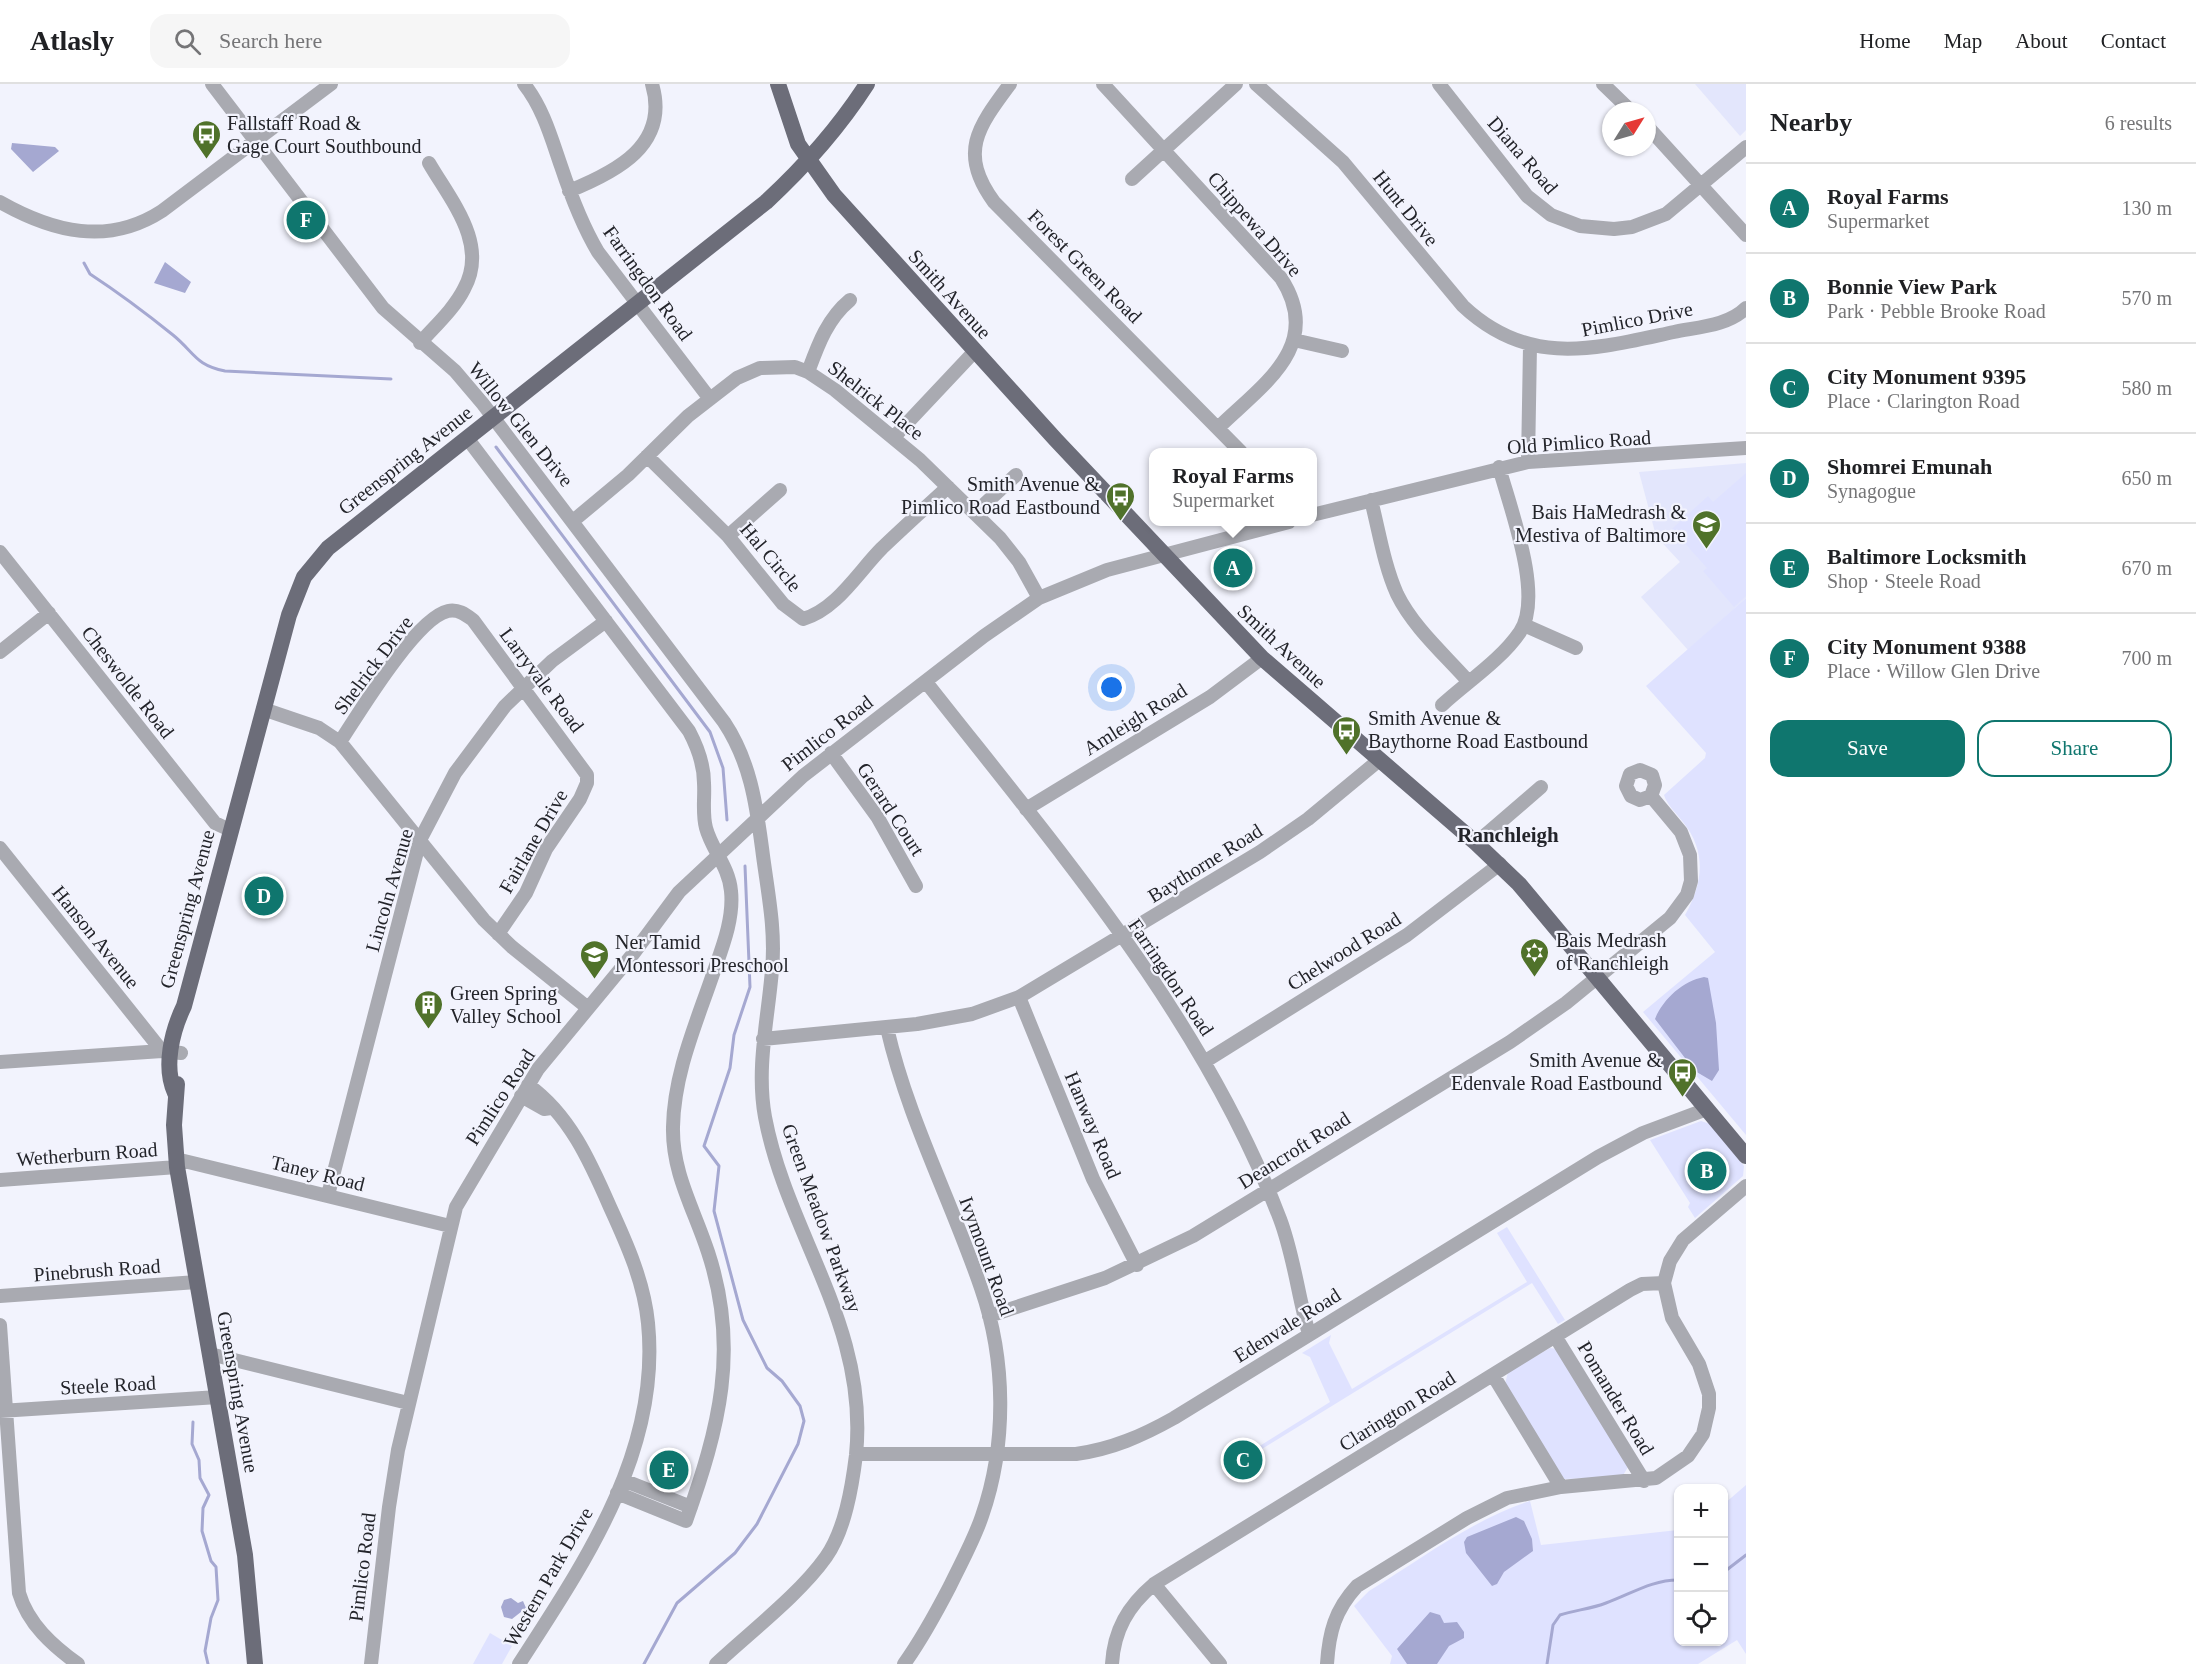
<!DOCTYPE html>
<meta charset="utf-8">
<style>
body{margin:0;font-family:Georgia,serif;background:#f6f6f6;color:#202124}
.controls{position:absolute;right:18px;bottom:18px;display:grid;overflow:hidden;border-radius:12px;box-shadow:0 2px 4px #0004}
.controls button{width:54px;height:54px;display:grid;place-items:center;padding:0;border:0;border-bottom:2px solid #e0e0e0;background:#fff;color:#202124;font:30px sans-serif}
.compass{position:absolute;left:1602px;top:18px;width:54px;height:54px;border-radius:50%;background:#fff;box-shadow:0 2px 4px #0004;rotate:53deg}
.you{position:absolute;left:1112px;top:604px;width:21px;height:21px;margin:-15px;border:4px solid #fff;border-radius:50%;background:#1a73e8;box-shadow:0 0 0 9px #1a73e833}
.badge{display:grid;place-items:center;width:39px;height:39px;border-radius:50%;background:#0f766e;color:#fff;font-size:20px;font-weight:700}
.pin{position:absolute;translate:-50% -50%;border:3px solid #fff;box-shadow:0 2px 6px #0006}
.popup{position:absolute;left:1149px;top:364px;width:168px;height:78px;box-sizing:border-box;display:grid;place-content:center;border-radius:12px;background:#fff;filter:drop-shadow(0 2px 4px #0005);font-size:20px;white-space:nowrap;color:#757577}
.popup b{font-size:22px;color:#202124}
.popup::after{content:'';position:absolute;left:50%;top:100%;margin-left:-12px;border:12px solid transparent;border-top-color:#fff}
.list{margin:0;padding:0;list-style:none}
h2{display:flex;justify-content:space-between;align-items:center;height:78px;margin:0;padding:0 24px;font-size:26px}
h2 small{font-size:20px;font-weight:400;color:#757577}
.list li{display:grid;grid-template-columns:39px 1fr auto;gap:18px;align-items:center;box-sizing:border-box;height:90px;padding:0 24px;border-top:2px solid #e0e0e0}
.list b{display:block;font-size:22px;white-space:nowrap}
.list p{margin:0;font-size:20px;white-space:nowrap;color:#757577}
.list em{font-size:20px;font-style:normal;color:#757577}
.actions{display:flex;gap:12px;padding:18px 24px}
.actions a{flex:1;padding:14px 0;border:2px solid #0f766e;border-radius:18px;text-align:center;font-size:21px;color:#0f766e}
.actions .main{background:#0f766e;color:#fff}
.icon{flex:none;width:33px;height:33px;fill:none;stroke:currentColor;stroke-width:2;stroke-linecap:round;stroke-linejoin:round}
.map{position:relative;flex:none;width:1746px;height:1580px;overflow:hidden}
header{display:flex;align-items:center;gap:36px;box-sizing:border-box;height:84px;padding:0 30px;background:#fff;border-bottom:2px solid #e0e0e0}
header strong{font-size:28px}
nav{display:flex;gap:33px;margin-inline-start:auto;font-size:21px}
.search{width:420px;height:54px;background:#f6f6f6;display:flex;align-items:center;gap:15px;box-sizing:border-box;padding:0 21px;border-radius:18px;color:#757577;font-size:22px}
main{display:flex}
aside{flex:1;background:#fff}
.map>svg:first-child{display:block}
</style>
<header>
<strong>Atlasly</strong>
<div class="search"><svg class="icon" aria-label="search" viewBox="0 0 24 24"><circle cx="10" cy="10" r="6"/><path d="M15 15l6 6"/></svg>Search here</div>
<nav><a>Home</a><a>Map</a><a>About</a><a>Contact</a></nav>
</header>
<main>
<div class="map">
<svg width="1746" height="1580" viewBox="0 0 1746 1580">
<rect width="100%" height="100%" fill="#f2f3fd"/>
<path fill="#e3e6fc" d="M1695,0H1746V46L1740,52Z
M1746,379V514L1688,566L1641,513L1680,478L1656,452L1639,388Z"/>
<path fill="#dfe2ff" d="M1746,389V512L1734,523L1703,487L1707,484L1672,445L1708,412L1713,418Z
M1746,514V1051L1643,928L1715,868L1685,831C1703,799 1707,768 1683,738C1677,730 1667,721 1664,711L1705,674L1706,669L1646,602Z
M1701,1037L1710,1040L1744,1082L1743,1092L1695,1134L1688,1123L1690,1119L1650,1056Z
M1507,1143L1565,1236L1558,1240L1532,1199L1244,1376L1242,1373L1330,1318L1310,1273L1302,1269L1331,1251L1329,1259L1352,1305L1527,1198L1497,1149Z
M1550,1264L1558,1265L1628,1383L1622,1393L1564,1395L1505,1300L1508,1288Z
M1746,1401V1570L1737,1556L1698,1580H1390L1392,1572L1354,1522L1369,1507C1421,1475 1472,1436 1530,1417L1541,1461L1678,1446V1558H1724V1420Z
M490,1549L512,1562L502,1580H473Z"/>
<path fill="#a5a8d1" d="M12,59L55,63L59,67L33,88L11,65Z
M165,178L191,198L185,209L154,199Z
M1704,893L1708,894L1716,939L1719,986L1712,997L1695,987L1655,935C1663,915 1683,897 1704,893Z
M1516,1433L1524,1437L1532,1455L1533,1467L1504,1488L1497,1500L1492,1502L1466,1469L1464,1458L1467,1453Z
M511,1514L518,1519L523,1517L526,1524L512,1535L504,1533L501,1523L504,1516Z
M1430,1528L1440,1531L1444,1539L1457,1538L1464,1548V1554L1449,1562L1437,1580H1407L1397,1565Z"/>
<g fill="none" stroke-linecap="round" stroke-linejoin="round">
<path stroke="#a5a8d1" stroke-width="3" d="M84,179L90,190C119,209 147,230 173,251C195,269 195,281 225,287L391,295
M496,363L710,648L723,684L727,736
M193,1338L192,1360L199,1376L200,1394L209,1411L203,1424L202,1447L211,1477L216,1483L218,1516L211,1534L205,1567L208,1580
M1724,1488L1746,1471
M644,1580L677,1519L735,1469L757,1440L798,1360L804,1337L800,1322L782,1297L767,1284L743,1236L714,1127L719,1082L704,1062L730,984L734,951L750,903L745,782
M1547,1580L1553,1541L1560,1531C1575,1526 1591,1525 1606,1519C1631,1510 1652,1496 1678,1496"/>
<path stroke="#a9aab1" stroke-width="14" d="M212,0L383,224L455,287L483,320L724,638C750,677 756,719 762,764C767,805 776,844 772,886C768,935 756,984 765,1033C787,1150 869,1242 856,1371C852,1403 845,1446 826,1473C799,1511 750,1548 716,1580
M524,0C543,24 551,53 561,82C571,112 582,141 598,168L710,315
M1010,0C978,43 958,69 994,118L1241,368
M1103,0L1281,194C1325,262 1262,301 1218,344
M1256,0L1343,78L1463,222C1529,284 1594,265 1674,248C1698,243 1728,242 1746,224
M1439,0L1527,112L1551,131L1580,142L1614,145L1632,143L1666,130L1746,63
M1603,0L1631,27
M1647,42L1746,151
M1132,95L1236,0
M569,107C616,88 670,61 652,0
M0,118C53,148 108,162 162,127L331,0
M1294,256L1342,267
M420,259C435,242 454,225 464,205C489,160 451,117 429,79
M808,288C818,261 827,235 850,216
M894,353L974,268
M467,354L689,647C698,664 704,680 704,699C705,714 702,729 706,744C712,766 729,783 731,807C734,835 722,864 713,890C696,940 674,989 673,1043C672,1089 694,1125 708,1168C740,1265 719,1344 686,1437L617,1409
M647,372L728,452L783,520L803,535C837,525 858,488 882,464C904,443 926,423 948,403
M1528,378L1530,262
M1371,416C1379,447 1384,481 1397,510C1413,543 1445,571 1468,597
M975,429L1016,391
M1312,431L1528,378L1746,364
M573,437L628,391L688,332L737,294L760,284L795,283L808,288L835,306L920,376L1000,454L1019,478L1039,514
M728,452L780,406
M0,468L215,739L230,746
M1524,541L1576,564
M0,568L49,529
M926,598C1058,766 1203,933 1280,1135C1294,1172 1298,1212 1309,1250
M1442,621C1467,598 1501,576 1520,548C1544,512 1510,424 1499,383
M263,625L319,644L340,658L484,836L512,863L588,924
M340,658C359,629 416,534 448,527C458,525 465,530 473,536L587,691V699L580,715L546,765L526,809L498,850
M831,669L878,734L916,802
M1026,725L1210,613L1262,574
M1476,759L1541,703
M0,764L162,967
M1019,913L1093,1095L1137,1181
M887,944C908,1035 951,1116 981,1204C1006,1276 1007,1360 982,1432C974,1456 961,1479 950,1502C936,1529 922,1555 904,1580
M763,955L917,940L972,930L1019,913L1260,768L1308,735L1378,677
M0,978L162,967L181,969
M1204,978L1407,851L1500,780
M521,1012L544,1025L551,1024
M176,1075L450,1142
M0,1096L177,1083
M328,1111L420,756L455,689L505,622L552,577L606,537
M0,1212L197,1198
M989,1232L1105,1194L1193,1152L1510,958L1566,919L1670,834L1687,811L1691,797L1690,771L1681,748L1651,712L1640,716L1631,712L1626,702L1630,690L1640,686L1652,691L1655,701L1651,712
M0,1241L19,1509C28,1540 53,1562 78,1580
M1555,1252L1644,1397
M210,1270L408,1319
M1493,1291L1561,1403
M0,1327L218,1313
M856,1370H1076C1112,1365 1142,1352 1174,1334L1598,1073L1643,1049L1707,1025
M623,1396L691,1423
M1154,1500L1220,1580
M371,1580L389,1423L398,1366L456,1123L538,985L633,870L679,808L803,692L984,552L1039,514L1107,486L1289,438
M519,1580C585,1478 661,1367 648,1239C644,1198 627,1160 610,1123C590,1077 569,1030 528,1001
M1112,1580C1114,1546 1128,1522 1154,1500L1630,1206L1642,1200L1664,1199
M1327,1580C1329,1548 1335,1526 1357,1502L1467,1434L1507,1414L1561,1403L1656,1394L1688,1372L1703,1350L1709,1324V1310L1699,1280L1672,1234L1664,1199L1670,1177L1683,1156L1746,1102"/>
<path stroke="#6c6d79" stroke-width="16" d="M778,0L798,60L834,111L1056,356L1262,574L1476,759L1519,800L1746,1072
M177,1000L174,1041L177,1083L245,1471L255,1580
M175,1009C163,983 172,947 184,922L289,531L304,493L328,464L766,118C805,82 838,45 867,0"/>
</g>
<defs>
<symbol id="bus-pin" viewBox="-11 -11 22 30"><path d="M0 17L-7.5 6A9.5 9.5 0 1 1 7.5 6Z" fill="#50722a" stroke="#f2f3fd"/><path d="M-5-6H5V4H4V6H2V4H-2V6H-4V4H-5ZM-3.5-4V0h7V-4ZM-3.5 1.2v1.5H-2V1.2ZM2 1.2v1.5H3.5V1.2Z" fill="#fff"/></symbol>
<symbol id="school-pin" viewBox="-11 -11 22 30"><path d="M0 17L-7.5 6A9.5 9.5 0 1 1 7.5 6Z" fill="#50722a" stroke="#f2f3fd"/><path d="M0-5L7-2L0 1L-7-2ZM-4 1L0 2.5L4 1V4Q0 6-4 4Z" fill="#fff"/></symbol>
<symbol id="synagogue-pin" viewBox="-11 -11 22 30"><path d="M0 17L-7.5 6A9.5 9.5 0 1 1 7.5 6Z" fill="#50722a" stroke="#f2f3fd"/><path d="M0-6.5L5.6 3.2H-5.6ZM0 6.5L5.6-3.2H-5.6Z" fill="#fff"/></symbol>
<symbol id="building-pin" viewBox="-11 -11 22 30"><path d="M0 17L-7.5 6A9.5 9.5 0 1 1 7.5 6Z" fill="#50722a" stroke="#f2f3fd"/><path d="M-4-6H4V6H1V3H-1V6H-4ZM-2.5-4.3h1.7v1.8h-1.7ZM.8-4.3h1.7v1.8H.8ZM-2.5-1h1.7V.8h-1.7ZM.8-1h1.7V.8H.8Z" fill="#fff"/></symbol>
</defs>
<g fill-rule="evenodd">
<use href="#bus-pin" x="190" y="34" width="33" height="45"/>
<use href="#bus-pin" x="1104" y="396" width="33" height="45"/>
<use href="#school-pin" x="1690" y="424" width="33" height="45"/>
<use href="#bus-pin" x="1330" y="630" width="33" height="45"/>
<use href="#synagogue-pin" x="1518" y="852" width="33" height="45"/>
<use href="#school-pin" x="578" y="854" width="33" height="45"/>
<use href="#building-pin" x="412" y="904" width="33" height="45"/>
<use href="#bus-pin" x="1666" y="972" width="33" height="45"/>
</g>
<g text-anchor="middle" stroke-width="4.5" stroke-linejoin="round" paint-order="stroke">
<g font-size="20" fill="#23242a" stroke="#f2f3fd" text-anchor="start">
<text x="227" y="46">Fallstaff Road &amp;<tspan x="227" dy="23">Gage Court Southbound</tspan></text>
<text x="1100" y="407" text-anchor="end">Smith Avenue &amp;<tspan x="1100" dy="23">Pimlico Road Eastbound</tspan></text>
<text x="1686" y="435" text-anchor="end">Bais HaMedrash &amp;<tspan x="1686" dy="23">Mestiva of Baltimore</tspan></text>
<text x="1368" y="641">Smith Avenue &amp;<tspan x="1368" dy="23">Baythorne Road Eastbound</tspan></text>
<text x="1556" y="863">Bais Medrash<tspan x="1556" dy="23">of Ranchleigh</tspan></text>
<text x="615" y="865">Ner Tamid<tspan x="615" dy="23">Montessori Preschool</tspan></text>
<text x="450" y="916">Green Spring<tspan x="450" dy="23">Valley School</tspan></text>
<text x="1662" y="983" text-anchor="end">Smith Avenue &amp;<tspan x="1662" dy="23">Edenvale Road Eastbound</tspan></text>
</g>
<g font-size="20" fill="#23242a" stroke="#f2f3fd">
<text transform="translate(1523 71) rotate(49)" y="7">Diana Road</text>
<text transform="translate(1406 124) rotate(51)" y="7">Hunt Drive</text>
<text transform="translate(1255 140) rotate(49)" y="7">Chippewa Drive</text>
<text transform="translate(1085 182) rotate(45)" y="7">Forest Green Road</text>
<text transform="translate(648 199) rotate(54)" y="7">Farringdon Road</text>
<text transform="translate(950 210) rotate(48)" y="7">Smith Avenue</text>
<text transform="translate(1637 235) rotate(-11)" y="7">Pimlico Drive</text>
<text transform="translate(876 316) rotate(38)" y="7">Shelrick Place</text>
<text transform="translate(521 340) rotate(51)" y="7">Willow Glen Drive</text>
<text transform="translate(1579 358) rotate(-4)" y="7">Old Pimlico Road</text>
<text transform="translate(405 376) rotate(-38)" y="7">Greenspring Avenue</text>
<text transform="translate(771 473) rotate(50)" y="7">Hal Circle</text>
<text transform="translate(1282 562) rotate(43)" y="7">Smith Avenue</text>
<text transform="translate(373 581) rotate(-53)" y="7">Shelrick Drive</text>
<text transform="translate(542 596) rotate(53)" y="7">Larryvale Road</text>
<text transform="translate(128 598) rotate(52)" y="7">Cheswolde Road</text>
<text transform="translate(1135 635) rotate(-32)" y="7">Amleigh Road</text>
<text transform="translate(827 649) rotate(-38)" y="7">Pimlico Road</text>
<text transform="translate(891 725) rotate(57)" y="7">Gerard Court</text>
<text transform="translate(533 757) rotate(-60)" y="7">Fairlane Drive</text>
<text transform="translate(1205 779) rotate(-32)" y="7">Baythorne Road</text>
<text transform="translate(389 806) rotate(-74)" y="7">Lincoln Avenue</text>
<text transform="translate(187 825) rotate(-75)" y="7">Greenspring Avenue</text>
<text transform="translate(96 853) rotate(51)" y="7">Hanson Avenue</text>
<text transform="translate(1344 867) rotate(-32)" y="7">Chelwood Road</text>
<text transform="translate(1171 893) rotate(56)" y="7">Farringdon Road</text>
<text transform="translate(500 1013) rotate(-57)" y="7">Pimlico Road</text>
<text transform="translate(1093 1041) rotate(67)" y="7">Hanway Road</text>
<text transform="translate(1294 1066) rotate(-32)" y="7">Deancroft Road</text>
<text transform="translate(87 1070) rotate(-4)" y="7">Wetherburn Road</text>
<text transform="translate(318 1089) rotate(14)" y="7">Taney Road</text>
<text transform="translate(822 1134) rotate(70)" y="7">Green Meadow Parkway</text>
<text transform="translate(987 1172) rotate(70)" y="7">Ivymount Road</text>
<text transform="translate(97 1186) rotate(-4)" y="7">Pinebrush Road</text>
<text transform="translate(1287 1241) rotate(-32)" y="7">Edenvale Road</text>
<text transform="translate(108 1301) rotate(-3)" y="7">Steele Road</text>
<text transform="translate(238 1308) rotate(80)" y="7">Greenspring Avenue</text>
<text transform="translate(1616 1314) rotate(59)" y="7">Pomander Road</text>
<text transform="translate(1397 1327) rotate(-32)" y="7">Clarington Road</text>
<text transform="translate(362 1483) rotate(-83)" y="7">Pimlico Road</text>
<text transform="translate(548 1493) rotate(-60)" y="7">Western Park Drive</text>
</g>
<g font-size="21" font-weight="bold" fill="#23242a" stroke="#f2f3fd">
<text x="1508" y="758">Ranchleigh</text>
</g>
</g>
</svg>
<div class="controls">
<button>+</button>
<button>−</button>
<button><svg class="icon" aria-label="locate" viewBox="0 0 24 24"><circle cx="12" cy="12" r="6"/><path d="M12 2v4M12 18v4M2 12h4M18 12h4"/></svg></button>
</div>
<svg class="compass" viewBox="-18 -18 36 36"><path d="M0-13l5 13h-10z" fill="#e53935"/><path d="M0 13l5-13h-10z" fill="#757577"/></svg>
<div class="you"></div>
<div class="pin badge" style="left:1233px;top:484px">A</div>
<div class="popup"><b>Royal Farms</b>Supermarket</div>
<div class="pin badge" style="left:1707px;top:1087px">B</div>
<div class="pin badge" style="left:1243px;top:1376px">C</div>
<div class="pin badge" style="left:264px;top:812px">D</div>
<div class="pin badge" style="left:669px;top:1386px">E</div>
<div class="pin badge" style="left:306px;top:136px">F</div>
</div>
<aside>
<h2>Nearby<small>6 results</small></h2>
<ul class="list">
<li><span class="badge">A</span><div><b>Royal Farms</b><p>Supermarket</p></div><em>130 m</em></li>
<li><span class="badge">B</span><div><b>Bonnie View Park</b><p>Park · Pebble Brooke Road</p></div><em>570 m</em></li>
<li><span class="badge">C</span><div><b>City Monument 9395</b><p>Place · Clarington Road</p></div><em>580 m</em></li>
<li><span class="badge">D</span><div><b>Shomrei Emunah</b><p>Synagogue</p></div><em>650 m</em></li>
<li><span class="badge">E</span><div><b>Baltimore Locksmith</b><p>Shop · Steele Road</p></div><em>670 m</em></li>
<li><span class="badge">F</span><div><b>City Monument 9388</b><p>Place · Willow Glen Drive</p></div><em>700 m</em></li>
</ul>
<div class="actions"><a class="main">Save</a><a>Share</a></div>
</aside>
</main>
